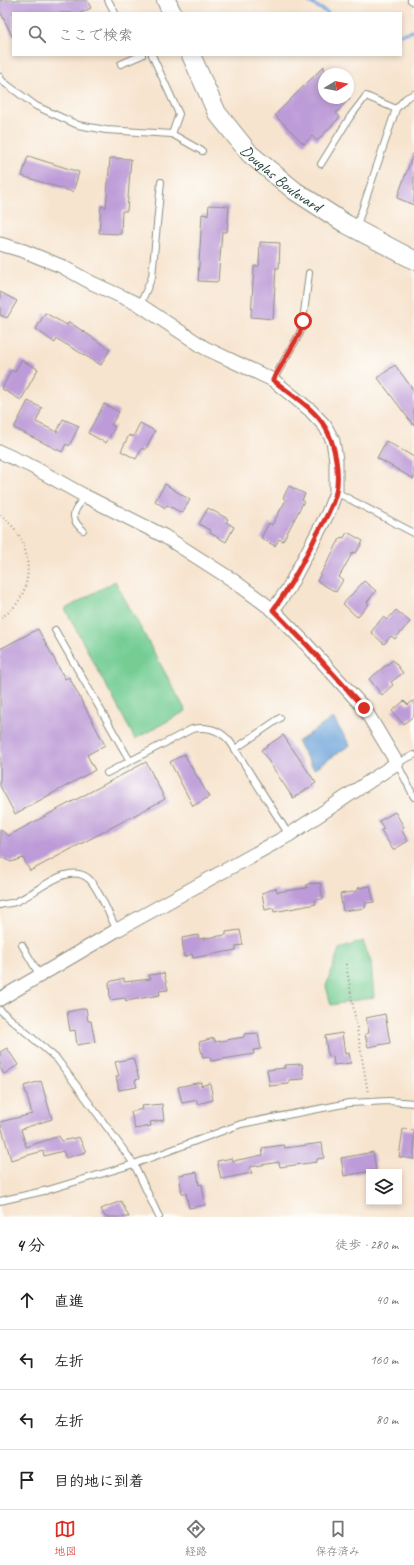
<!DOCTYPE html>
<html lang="ja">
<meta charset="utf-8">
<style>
body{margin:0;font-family:Caveat,"Klee One",sans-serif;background:#f2f2f2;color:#222}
.controls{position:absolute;right:12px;bottom:12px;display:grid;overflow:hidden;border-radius:0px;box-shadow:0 2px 6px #0003}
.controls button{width:36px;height:36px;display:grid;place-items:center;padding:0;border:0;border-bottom:1px solid #e0e0e0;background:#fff;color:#222;font:20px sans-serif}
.compass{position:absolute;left:318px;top:68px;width:36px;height:36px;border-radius:50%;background:#fff;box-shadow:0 2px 6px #0003;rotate:80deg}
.stop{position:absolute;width:12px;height:12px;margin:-9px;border:3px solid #d93025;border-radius:50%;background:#fff}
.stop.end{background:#d93025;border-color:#fff;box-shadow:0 1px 4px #0008}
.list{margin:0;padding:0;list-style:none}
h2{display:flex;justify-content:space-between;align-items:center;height:52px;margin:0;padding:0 16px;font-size:17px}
h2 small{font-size:13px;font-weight:400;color:#767676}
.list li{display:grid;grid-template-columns:26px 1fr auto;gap:12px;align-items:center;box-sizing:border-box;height:60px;padding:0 16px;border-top:1px solid #e0e0e0}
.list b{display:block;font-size:15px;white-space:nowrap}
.list em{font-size:13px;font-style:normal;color:#767676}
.icon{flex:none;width:22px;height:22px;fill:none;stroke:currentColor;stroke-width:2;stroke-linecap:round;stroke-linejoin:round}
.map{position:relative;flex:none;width:414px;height:1217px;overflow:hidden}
.search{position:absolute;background:#fff;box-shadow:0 2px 6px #0003;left:12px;right:12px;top:12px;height:44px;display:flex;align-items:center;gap:10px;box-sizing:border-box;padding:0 14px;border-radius:0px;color:#767676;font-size:15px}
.sheet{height:292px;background:#fff}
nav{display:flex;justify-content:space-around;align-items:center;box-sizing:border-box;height:56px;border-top:1px solid #e0e0e0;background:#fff;font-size:11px;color:#767676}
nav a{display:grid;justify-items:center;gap:2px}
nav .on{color:#d93025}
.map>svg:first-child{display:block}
</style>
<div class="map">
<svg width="414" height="1217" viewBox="0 0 414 1217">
<rect width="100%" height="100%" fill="#fdfcf7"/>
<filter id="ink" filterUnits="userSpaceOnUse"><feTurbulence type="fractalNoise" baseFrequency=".025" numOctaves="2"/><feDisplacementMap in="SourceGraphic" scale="8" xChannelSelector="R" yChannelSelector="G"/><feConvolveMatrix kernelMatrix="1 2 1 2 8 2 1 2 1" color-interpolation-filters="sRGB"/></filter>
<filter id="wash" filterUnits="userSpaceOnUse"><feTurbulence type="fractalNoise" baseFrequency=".012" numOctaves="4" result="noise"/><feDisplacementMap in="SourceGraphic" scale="16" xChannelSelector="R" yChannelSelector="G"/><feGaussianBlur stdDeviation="0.9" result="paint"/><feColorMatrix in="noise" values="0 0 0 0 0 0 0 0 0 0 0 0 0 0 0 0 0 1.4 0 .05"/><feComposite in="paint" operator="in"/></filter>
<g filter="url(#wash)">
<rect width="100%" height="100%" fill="#f7e4cf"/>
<path fill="#74cd94" stroke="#4a8564" d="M115,581L186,711L135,739L65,609Z
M363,941L371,962L374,997L331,1005L326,986L339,949Z"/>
<path fill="#6ea4db" stroke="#467088" d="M333,718L350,745L314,769L297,742Z"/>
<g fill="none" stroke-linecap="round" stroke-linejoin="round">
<path stroke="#6ea4db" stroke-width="3.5" d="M306,0L328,13
M401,34L414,31"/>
</g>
<g id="blocks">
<path fill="#bd9bd8" d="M0,0H87L91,8L81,13H13V38L0,11Z
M324,66V98H350L336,113L340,117L317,141L312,136L304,144L275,115Z
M413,154H414V205L397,198Z
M28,156L79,172L73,192L22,176Z
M110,158L131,159L127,211H122L121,234L99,233L101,206L106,207Z
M209,205L229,206L227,232H222L218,282L198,281L202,214L208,215Z
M260,242L280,243L279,268H276L273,319L251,317L254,266H259Z
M0,292L17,301L7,318L0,315Z
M45,313L67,325L69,322L110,349L101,365L57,339L55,343L36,329Z
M21,360L38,369L21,400L2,389L11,370L15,372Z
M395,365L414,391V426L378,378Z
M28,401L42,408L36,422L57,432L63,419L79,426L69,446L66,444L62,452L14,428Z
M104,404L119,412L111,425L115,427L106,443L88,433Z
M140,423L155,431L145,450L142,448L136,459L121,451L129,435L133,437Z
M386,441L414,457V479L377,458Z
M165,484L190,500L182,513L167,505L165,508L155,501Z
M289,486L305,494L302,500L304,501L283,541L279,539L275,546L261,538L269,523L272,525L286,500L283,498Z
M208,508L228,519L226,522L234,527L226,542L210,533L211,531L199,524Z
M347,532L363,541L356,553L353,552L339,577L343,580L336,592L317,581L341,537L344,538Z
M364,581L376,591L367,602L369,604L357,617L343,604Z
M396,610L410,622L395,639L391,636L384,644L371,632L383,617L387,620Z
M38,629L65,679L69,677L105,745L87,755L95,770L15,814L0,786V649Z
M393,660L403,673L391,682L393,685L382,695L369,679Z
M414,700V716L403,724L392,711L404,701L408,705Z
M283,735L316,783L293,798L261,750Z
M184,754L209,797L193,806L170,762Z
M146,762L165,799L30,871L23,858L11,862L0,857V829L8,836Z
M395,812L404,827L401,829L408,841L393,850L381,830L384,829L379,821Z
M320,883L323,899L315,900L316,904L274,912L273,908L265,910L262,893L276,888L277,892L307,888V884Z
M370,886L374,902L366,903L365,908L343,911L340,894L358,891V888Z
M240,930L243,945L236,946V950L193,958L192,954L184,957L182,938L198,935L199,939L226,935V932Z
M164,973L168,990L159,991L160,995L126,1001L125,998L110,1000L109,982L124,978V982L151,979L149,975Z
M86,1008L88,1021H91L95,1042L77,1045L75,1030L70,1031L67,1012Z
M385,1014L390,1043L368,1047L365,1034L369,1033L366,1018Z
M258,1033L261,1049L253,1050L254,1054L211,1061L210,1057L203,1058L199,1042L214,1038L215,1042L244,1037V1034Z
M342,1033L345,1054L349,1053L351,1063L334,1065L333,1056L328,1057L325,1036Z
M7,1048L18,1065L4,1074L0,1068V1052Z
M133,1058L139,1079L135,1080L137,1087L119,1090L116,1076H119L115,1062Z
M302,1064L304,1079L289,1080V1084L270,1086L267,1070L285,1068L284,1065Z
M41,1081L52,1119L21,1129L26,1147L59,1136L62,1141L79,1137L86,1152L66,1158L63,1151L44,1156L43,1151L11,1160L0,1122L32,1114L24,1086Z
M201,1082V1086L210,1083L213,1100L197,1104V1100L182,1103L178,1087Z
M162,1104L164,1120L150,1122L151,1126L135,1129L131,1112L142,1109L141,1106Z
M403,1129L414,1130V1159L399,1157Z
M322,1143L324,1158L317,1159V1162L280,1167L279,1162L250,1167L252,1173L221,1179L217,1161L232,1158L233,1161L263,1155L262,1148L284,1145L285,1148Z
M373,1152L376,1170L344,1176L341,1158Z
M197,1172L199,1185L202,1184L205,1205L189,1208L186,1193H182L179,1175Z
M121,1201L129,1217H105L101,1209Z"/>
</g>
</g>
<g filter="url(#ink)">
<use href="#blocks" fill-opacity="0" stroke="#8b9082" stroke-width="1"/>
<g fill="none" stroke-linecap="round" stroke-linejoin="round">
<defs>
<path id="lane" d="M108,0L115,13
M411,0L414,2
M152,55L179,114L172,134
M121,64L142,55
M0,77L2,81L36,106L78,125L106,130L172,134L202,151
M321,164L350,117L366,96L396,109
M356,228L396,109L406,98L414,94
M140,305L152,277L161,182
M273,380L300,333L303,321L309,273
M336,492L414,533
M83,530C67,517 75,510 85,496
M55,630L130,761
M235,749L280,718
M414,755L397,763L414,797
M107,773L192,729C207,726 221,730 231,743L289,835
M0,905C5,903 10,904 15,902C35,895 68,860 89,879C99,889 110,917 117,930
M22,945L40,976
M0,1010L57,1059L134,1164L159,1217
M0,1201L48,1190L134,1164L241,1124L349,1103L389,1101L414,1103"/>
<path id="street" d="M0,244L24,251L61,266L92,283L140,305L205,348L273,380L310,410L325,426L333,441L336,460V492L328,513L288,589L273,610
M0,452L31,466L85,496L164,536L234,581L273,610L307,645L364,708L397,763L289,835L117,930L0,999"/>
<g id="secondary">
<path d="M166,0L172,13"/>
<path id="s1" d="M191,55L217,113L250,154L295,191L346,224L414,260"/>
</g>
</defs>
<use href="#lane" stroke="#8b9082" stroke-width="8"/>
<use href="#street" stroke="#8b9082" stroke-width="15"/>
<use href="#secondary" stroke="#8b9082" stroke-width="20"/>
<path stroke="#8b9082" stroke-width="2" stroke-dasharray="1 3" stroke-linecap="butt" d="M0,515C35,538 39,597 0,618
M346,964L368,1093"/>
<use href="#lane" stroke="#fff" stroke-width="6"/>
<use href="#street" stroke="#fff" stroke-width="13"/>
<use href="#secondary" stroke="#fff" stroke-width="18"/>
</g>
</g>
<g fill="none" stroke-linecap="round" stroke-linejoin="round" filter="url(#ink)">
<path stroke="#d93025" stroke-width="5" d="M303,321L300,333L273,380C290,394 314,408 325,427C335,443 340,473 336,492C333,507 324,521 317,534C304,560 291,586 273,610L307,645L364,708"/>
</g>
<g text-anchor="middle" stroke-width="4" stroke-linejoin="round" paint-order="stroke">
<g font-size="16" fill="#1f3d34" stroke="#fdfcf7">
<text dy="6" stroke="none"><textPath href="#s1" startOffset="156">Douglas Boulevard</textPath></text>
</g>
</g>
</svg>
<div class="controls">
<button><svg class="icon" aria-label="layers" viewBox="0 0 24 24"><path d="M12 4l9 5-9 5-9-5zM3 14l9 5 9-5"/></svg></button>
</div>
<svg class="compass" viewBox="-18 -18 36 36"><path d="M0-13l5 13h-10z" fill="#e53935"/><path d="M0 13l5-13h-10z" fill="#767676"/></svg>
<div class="stop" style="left:303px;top:321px"></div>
<div class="stop end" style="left:364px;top:708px"></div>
<div class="search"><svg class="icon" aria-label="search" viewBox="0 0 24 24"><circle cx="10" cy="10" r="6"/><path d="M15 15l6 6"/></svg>ここで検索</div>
</div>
<section class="sheet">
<h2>4 分<small>徒歩 · 280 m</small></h2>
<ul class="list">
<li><svg class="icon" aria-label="ahead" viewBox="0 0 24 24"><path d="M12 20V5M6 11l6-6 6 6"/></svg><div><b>直進</b></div><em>40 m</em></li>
<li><svg class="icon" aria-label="left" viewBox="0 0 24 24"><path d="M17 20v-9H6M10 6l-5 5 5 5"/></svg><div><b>左折</b></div><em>160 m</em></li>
<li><svg class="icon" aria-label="left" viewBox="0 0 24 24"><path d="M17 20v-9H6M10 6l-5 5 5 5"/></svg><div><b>左折</b></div><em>80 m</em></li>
<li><svg class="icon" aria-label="arrive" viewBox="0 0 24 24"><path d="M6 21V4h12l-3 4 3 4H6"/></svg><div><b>目的地に到着</b></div></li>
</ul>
</section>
<nav>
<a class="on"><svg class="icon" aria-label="map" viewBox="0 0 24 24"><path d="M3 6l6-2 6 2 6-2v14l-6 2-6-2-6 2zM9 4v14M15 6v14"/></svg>地図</a>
<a><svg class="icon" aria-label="directions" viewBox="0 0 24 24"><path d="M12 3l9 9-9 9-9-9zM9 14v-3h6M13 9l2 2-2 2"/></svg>経路</a>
<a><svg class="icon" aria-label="saved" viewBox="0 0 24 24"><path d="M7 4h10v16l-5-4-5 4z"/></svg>保存済み</a>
</nav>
